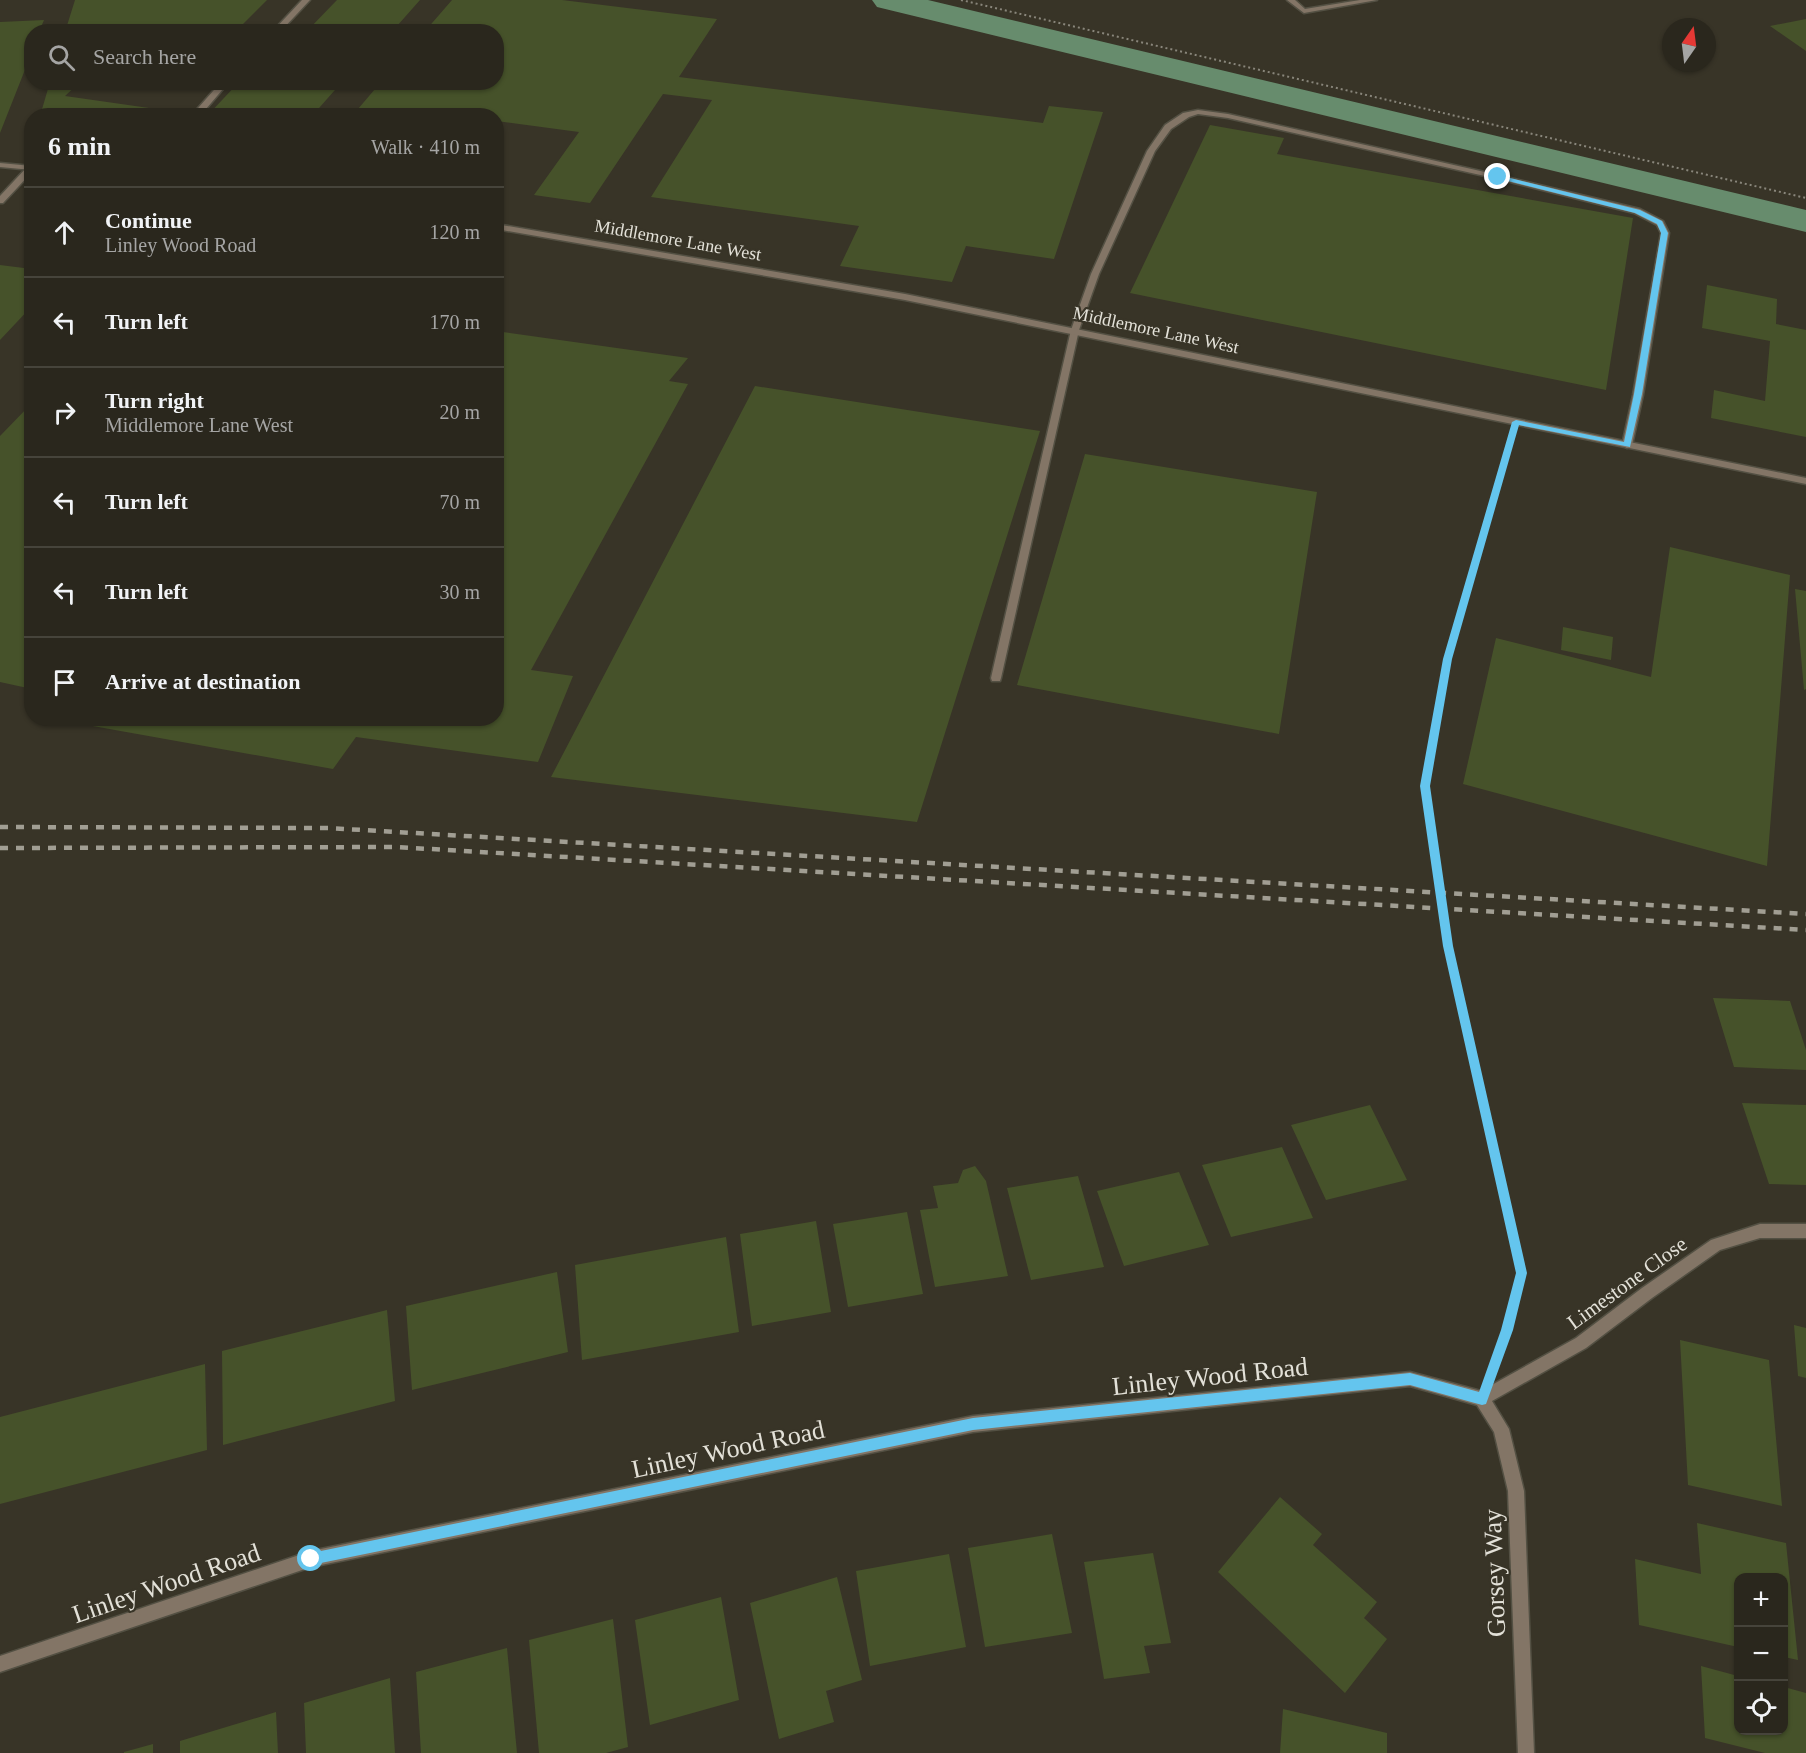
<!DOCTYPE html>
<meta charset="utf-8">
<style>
body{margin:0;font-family:Georgia,serif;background:#322f26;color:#f1f3f6}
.controls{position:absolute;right:18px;bottom:18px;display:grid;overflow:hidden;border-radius:12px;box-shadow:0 2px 4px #0004}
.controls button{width:54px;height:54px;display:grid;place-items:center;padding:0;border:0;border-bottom:2px solid #46443b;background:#2a271d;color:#f1f3f6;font:30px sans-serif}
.compass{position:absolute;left:1662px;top:18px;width:54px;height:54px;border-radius:50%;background:#2a271d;box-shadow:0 2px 4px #0004;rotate:14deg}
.stop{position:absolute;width:18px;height:18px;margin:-14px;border:4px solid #64c5ee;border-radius:50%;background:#fff}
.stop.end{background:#64c5ee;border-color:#fff;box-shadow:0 2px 6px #0008}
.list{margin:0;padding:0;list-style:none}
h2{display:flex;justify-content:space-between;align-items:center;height:78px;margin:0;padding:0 24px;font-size:26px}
h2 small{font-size:20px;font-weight:400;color:#a5a5a4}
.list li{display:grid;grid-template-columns:39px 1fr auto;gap:18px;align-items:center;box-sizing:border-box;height:90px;padding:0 24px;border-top:2px solid #46443b}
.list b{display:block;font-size:22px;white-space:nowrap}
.list p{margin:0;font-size:20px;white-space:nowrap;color:#a5a5a4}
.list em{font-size:20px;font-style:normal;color:#a5a5a4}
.icon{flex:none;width:33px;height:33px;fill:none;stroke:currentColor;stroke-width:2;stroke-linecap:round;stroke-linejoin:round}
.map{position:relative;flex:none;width:1806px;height:1753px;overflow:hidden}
.search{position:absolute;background:#2a271d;box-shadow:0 2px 4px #0004;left:24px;top:24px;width:480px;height:66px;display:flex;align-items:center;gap:15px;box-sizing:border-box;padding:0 21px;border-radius:24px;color:#a5a5a4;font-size:22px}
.panel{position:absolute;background:#2a271d;box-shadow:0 2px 4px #0004;left:24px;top:108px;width:480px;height:618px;border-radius:24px}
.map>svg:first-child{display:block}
</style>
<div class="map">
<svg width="1806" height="1753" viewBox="0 0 1806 1753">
<rect width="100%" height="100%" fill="#383427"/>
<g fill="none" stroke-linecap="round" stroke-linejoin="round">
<path fill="#678c6d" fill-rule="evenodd" d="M872,0H928L1806,210V232L877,7Z"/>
</g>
<path fill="#46522a" d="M75,0H267L235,32H65Z
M337,0H420L397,26L426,30L452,0H562L717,19L679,77L1043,123L1049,106L1103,112L1054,259L966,246L952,282L840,266L859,226L651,197L712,100L663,94L590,203L534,195L579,132L496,121V116L440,113L438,116H352L381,82H496V32H306Z
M1806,19V51L1770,26Z
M44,20L39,32H32V52L0,133V22Z
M50,82H80L65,96L156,109L150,116H40Z
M239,82H342L312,116H207Z
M1210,125L1284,138L1277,154L1633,218L1606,390L1130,293Z
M0,265L32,269V306L0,340Z
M1707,285L1777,299L1776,324L1806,330V437L1711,418L1714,390L1765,401L1770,341L1702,328Z
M496,331L688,358L669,381L688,384L531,670L573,676L538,762L356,737L333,769L87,725L92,718H496Z
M755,386L1040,431L917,822L551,777Z
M32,403V689L0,682V436Z
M1085,454L1317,492L1279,734L1017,685Z
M1670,547L1790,575L1767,866L1463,784L1496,638L1651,677Z
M1795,589L1806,591V689L1804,690Z
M1563,627L1613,637L1611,660L1561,650Z
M1713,998L1790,1001L1806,1050V1070L1734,1067Z
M1742,1103L1806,1105V1185L1769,1184Z
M1370,1105L1407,1180L1326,1200L1291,1125Z
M1282,1147L1313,1218L1231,1237L1202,1165Z
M975,1166L986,1181L1008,1276L935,1287L920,1210L938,1208L933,1186L958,1183L963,1170Z
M1179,1172L1209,1245L1124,1266L1097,1191Z
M1078,1176L1104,1267L1031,1280L1007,1188Z
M907,1212L923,1294L848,1307L833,1224Z
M816,1221L831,1312L752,1326L740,1234Z
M726,1237L739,1332L582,1360L575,1265Z
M557,1272L568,1352L412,1390L406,1306Z
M387,1310L395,1401L223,1445L222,1351Z
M1794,1325L1806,1328V1378L1798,1376Z
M1680,1340L1769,1360L1782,1506L1688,1485Z
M205,1364L207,1450L0,1504V1417Z
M1280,1497L1322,1534L1313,1545L1377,1602L1364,1618L1387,1639L1345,1693L1218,1572Z
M1697,1523L1786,1543L1798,1660L1784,1657V1578H1738V1647L1639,1625L1635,1559L1701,1574Z
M1052,1534L1072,1633L985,1647L968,1548Z
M1153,1553L1171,1643L1144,1646L1150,1673L1104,1679L1084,1562Z
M949,1554L966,1647L870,1666L856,1571Z
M837,1577L862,1680L826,1691L834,1722L779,1739L750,1603Z
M721,1597L739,1700L650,1725L635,1620Z
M613,1619L628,1747L606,1753H539L529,1640Z
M507,1648L517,1753H421L416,1672Z
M1701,1666L1738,1676V1730H1784V1687L1806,1693V1753H1765L1705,1738Z
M390,1678L395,1753H306L304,1703Z
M1283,1709L1387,1733V1753H1280Z
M276,1712L278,1753H180V1741Z
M153,1744V1753H124V1752Z"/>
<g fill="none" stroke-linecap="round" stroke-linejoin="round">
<defs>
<path id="service" d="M302,0H310L280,32H272Z
M1287,0H1295L1305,9L1360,0H1377L1304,13Z
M221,82H229L200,116H191Z
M1198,110L1228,114L1498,175L1640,209L1663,221L1669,233L1643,395L1632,445L1627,448L1622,445L1633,395L1661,233L1657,225L1634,213L1498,179L1228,118L1198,114L1189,117L1171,129L1155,151L1099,274L1079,330L1001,678L1000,681H992L991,678L1071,330L1091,274L1147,151L1165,125L1183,113Z
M28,166H32V172L3,203H0V196Z"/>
<path id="minor" d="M0,163L32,166V170L0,167Z
M496,224L905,294L1806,478V484L905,300L496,229Z
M1760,1224H1806V1238H1760L1720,1250L1652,1298L1586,1348L1492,1401L1509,1429L1524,1491L1534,1753H1518L1508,1491L1494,1432L1477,1405L1410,1386L973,1432L311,1567L0,1672V1656L311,1551L973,1416L1410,1372L1481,1391L1576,1338L1642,1288L1711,1240Z"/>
</defs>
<use href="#service" stroke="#535043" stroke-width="3"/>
<use href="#minor" stroke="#535043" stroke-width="3"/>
<path stroke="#89867b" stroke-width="2" stroke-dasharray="2 3" stroke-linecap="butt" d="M961,0L1806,198"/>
<path stroke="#89867b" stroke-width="3" stroke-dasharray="2 4" stroke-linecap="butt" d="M1442,689L1447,659L1508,449"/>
<path stroke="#89867b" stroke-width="4" stroke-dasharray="3 4.5" stroke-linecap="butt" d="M1425,786L1442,688
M1448,946L1497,1164"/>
<path stroke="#89867b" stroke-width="4.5" stroke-dasharray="4 6" stroke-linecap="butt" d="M1496,1162L1521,1273L1501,1348"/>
<use href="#service" fill="#837566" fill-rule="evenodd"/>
<use href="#minor" fill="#837566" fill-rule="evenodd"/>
<path stroke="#a19e93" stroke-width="4.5" stroke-dasharray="8 8" stroke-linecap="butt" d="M0,827L328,828L1806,914
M0,848L396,847L1806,930"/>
<path stroke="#89867b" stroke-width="4" stroke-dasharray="3 4.5" stroke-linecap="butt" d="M1425,786L1448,946"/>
</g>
<path fill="#64c5ee" d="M1498,175L1640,210L1662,221L1668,233L1642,394L1630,447L1519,425L1452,659L1430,786L1453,946L1527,1273L1513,1330L1486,1404L1482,1405L1410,1385L973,1430L311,1565L306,1563L304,1559L306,1554L311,1553L973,1418L1410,1373L1479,1392L1501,1330L1516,1273L1443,946L1420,786L1443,659L1512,422L1516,420L1624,442L1634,394L1661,233L1657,224L1635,213L1496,178Z"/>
<g text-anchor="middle" stroke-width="4.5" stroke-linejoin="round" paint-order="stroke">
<g font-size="18" fill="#e3e1d8" stroke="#383427">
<text transform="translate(678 240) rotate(10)" y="6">Middlemore Lane West</text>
<text transform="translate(1156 330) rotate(12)" y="6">Middlemore Lane West</text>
</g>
<g font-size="21" fill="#e3e1d8" stroke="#383427">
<text transform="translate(1627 1283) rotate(-36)" y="7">Limestone Close</text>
</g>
<g font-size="26" fill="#e3e1d8" stroke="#383427">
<text transform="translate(1210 1376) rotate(-6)" y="9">Linley Wood Road</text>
<text transform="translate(728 1449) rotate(-12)" y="9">Linley Wood Road</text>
<text transform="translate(1494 1573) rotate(-92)" y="9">Gorsey Way</text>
<text transform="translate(166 1583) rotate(-19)" y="9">Linley Wood Road</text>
</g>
</g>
</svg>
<div class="controls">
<button>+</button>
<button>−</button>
<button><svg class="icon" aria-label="locate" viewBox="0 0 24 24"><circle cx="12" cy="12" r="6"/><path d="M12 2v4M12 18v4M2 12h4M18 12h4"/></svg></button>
</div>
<svg class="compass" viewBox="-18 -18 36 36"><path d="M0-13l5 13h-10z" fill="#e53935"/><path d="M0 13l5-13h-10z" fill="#a5a5a4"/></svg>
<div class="stop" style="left:311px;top:1559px"></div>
<div class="stop end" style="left:1498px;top:177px"></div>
<div class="search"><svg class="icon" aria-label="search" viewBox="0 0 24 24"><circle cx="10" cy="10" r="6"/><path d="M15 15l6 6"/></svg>Search here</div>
<section class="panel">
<h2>6 min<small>Walk · 410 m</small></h2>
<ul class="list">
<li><svg class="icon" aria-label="ahead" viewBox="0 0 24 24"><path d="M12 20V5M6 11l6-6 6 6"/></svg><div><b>Continue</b><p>Linley Wood Road</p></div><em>120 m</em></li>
<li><svg class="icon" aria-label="left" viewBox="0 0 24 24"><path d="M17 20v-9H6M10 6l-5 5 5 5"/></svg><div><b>Turn left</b></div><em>170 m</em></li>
<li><svg class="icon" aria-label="right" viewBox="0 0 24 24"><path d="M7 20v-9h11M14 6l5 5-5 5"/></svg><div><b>Turn right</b><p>Middlemore Lane West</p></div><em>20 m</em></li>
<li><svg class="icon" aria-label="left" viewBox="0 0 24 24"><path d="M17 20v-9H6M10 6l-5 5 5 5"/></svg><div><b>Turn left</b></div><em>70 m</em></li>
<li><svg class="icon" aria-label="left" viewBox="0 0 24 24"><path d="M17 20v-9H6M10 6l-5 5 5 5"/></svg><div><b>Turn left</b></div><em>30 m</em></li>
<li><svg class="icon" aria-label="arrive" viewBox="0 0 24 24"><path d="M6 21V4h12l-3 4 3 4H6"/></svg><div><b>Arrive at destination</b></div></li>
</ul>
</section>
</div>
